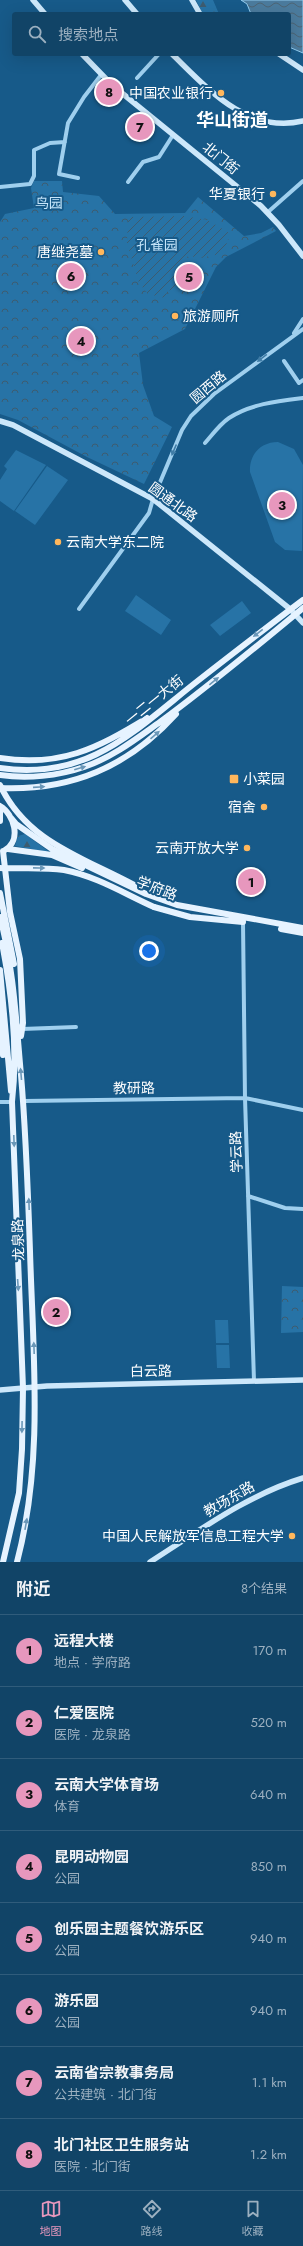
<!DOCTYPE html>
<html lang="zh">
<meta charset="utf-8">
<style>
body{margin:0;font-family:Jost,"Noto Sans SC",sans-serif;background:#1a4b6d;color:#f1f3f6}
.you{position:absolute;left:149px;top:951px;width:14px;height:14px;margin:-10px;border:3px solid #fff;border-radius:50%;background:#1a73e8;box-shadow:0 0 0 6px #1a73e833}
.badge{display:grid;place-items:center;width:26px;height:26px;border-radius:50%;background:#e797bd;color:#111;font-size:13px;font-weight:700}
.pin{position:absolute;translate:-50% -50%;border:2px solid #fff;box-shadow:0 1px 4px #0006}
.list{margin:0;padding:0;list-style:none}
h2{display:flex;justify-content:space-between;align-items:center;height:52px;margin:0;padding:0 16px;font-size:17px}
h2 small{font-size:13px;font-weight:400;color:#9cb0c0}
.list li{display:grid;grid-template-columns:26px 1fr auto;gap:12px;align-items:center;box-sizing:border-box;height:72px;padding:0 16px;border-top:1px solid #305c7b}
.list b{display:block;font-size:15px;white-space:nowrap}
.list p{margin:0;font-size:13px;white-space:nowrap;color:#9cb0c0}
.list em{font-size:13px;font-style:normal;color:#9cb0c0}
.icon{flex:none;width:22px;height:22px;fill:none;stroke:currentColor;stroke-width:2;stroke-linecap:round;stroke-linejoin:round}
.map{position:relative;flex:none;width:303px;height:1562px;overflow:hidden}
.search{position:absolute;background:#114467;box-shadow:0 4px 16px #0002;left:12px;right:12px;top:12px;height:44px;display:flex;align-items:center;gap:10px;box-sizing:border-box;padding:0 14px;border-radius:4px;color:#9cb0c0;font-size:15px}
.sheet{height:628px;background:#114467}
nav{display:flex;justify-content:space-around;align-items:center;box-sizing:border-box;height:56px;border-top:1px solid #305c7b;background:#114467;font-size:11px;color:#9cb0c0}
nav a{display:grid;justify-items:center;gap:2px}
nav .on{color:#e797bd}
.map>svg:first-child{display:block}
</style>
<div class="map">
<svg width="303" height="1562" viewBox="0 0 303 1562">
<defs>
<pattern id="forest-firs" width="22" height="20" patternUnits="userSpaceOnUse"><rect width="22" height="20" fill="#2773a6"/><path d="M5 1l3.5 6h-7zM16 11l3.5 6h-7z" fill="#3d5c70"/></pattern>
<pattern id="park-crowns" width="20" height="18" patternUnits="userSpaceOnUse"><rect width="20" height="18" fill="#2773a6"/><path d="M2 6a3 3 0 1 1 6 0M12 15a3 3 0 1 1 6 0" fill="none" stroke="#3d5c70"/></pattern>
<pattern id="garden-furrows" width="10" height="10" patternUnits="userSpaceOnUse"><rect width="10" height="10" fill="#2773a6"/><path d="M-1 1l2-2M0 10L10 0M9 11l2-2" fill="none" stroke="#3d5c70"/></pattern>
<pattern id="water-waves" width="16" height="10" patternUnits="userSpaceOnUse"><rect width="16" height="10" fill="#4b7b9d"/><path d="M0 5q4-4 8 0t8 0" fill="none" stroke="#4c6474"/></pattern>
</defs>
<rect width="100%" height="100%" fill="#175a89"/>
<path fill="url(#forest-firs)" d="M196,0H213L219,14H203Z
M25,834L48,851L47,852L15,846L18,836Z"/>
<path fill="url(#park-crowns)" d="M34,181H62L63,192L99,196L115,214L185,213L198,197L244,236L261,233L273,227L276,231L226,257L216,267L185,329L139,353L143,385L154,416L172,427L144,484L87,457L18,420L0,414V222L5,214L34,208L31,188Z
M282,1286L303,1287V1332L281,1333Z"/>
<path fill="url(#garden-furrows)" d="M184,216L208,220L229,233C226,262 206,256 183,257L178,292L168,290L165,298L148,294L139,283L127,243L128,217Z"/>
<path fill="#2773a6" d="M278,442L294,449L303,465L302,551L285,550L275,542L250,472C249,454 261,442 278,442Z
M16,450L46,465L14,511L0,501V480L7,469L4,466Z
M47,466L68,480L35,525L15,511Z
M136,595L171,620L161,635L125,611Z
M242,601L251,613L220,636L210,625Z
M215,1320H228L229,1343H216Z
M216,1345H229L230,1368H217Z"/>
<path fill="url(#water-waves)" stroke="#91ccf0" d="M241,0H303V53L289,47V14H251L247,4Z"/>
<g fill="none" stroke-linecap="round" stroke-linejoin="round">
<path stroke="#9fcfee" stroke-width="4" d="M137,78L159,54
M78,178L59,174L68,123L84,97L101,75
M128,182L143,162L159,157L173,135
M0,187L30,184L34,176V150L50,143L65,142
M268,212L303,181
M294,333L303,319
M284,361L299,383L303,380
M205,443C212,435 220,424 229,418C250,404 278,401 303,398
M79,609L149,513L153,499L182,430L191,416L214,394L303,329
M243,922L245,1098L254,1381
M22,1029L76,1027
M24,1101L245,1098L303,1110
M0,1102H12
M248,1196L285,1208L303,1209"/>
<path stroke="#cce7fa" stroke-width="5.5" d="M33,0L45,14
M125,0L137,14
M192,0L200,14
M82,54L112,85L261,206L279,225L303,256
M172,54C208,89 247,134 303,121
M279,54L303,70
M0,421L13,425L153,499L290,609L303,623
M0,1390L47,1386L303,1380
M150,1562C199,1531 247,1495 303,1478"/>
<path stroke="#e6f3ff" stroke-width="6" d="M0,758C61,767 96,749 147,718
M0,768C87,781 133,732 195,683C231,655 267,627 303,600
M0,775C27,779 58,776 84,767C113,757 136,739 160,722C209,686 256,647 303,608
M0,788C71,791 128,767 176,714
M0,806C14,814 22,840 5,850
M0,808V821
M11,818L16,824L52,849L146,894L177,905L303,928
M8,849L52,855L82,868
M3,851L10,912L20,959L23,1023L21,1036
M0,893L14,964
M154,907L190,917L243,922
M0,917C14,970 16,1021 21,1075C26,1133 28,1192 30,1251C33,1355 44,1460 17,1562
M281,929L303,933
M2,943C12,994 18,1050 12,1102L23,1388L22,1449L19,1493L3,1562
M0,970L11,1091
M0,1007L3,1055"/>
<path stroke="#e6f3ff" stroke-width="6" d="M0,785C27,842 82,857 134,885
M0,868C21,869 43,867 64,870C96,876 125,894 154,907"/>
</g>
<defs><path id="oneway-solid" d="M-6-.8H1V-3.2L6.5 0L1 3.2V.8H-6Z"/></defs>
<g fill="#407da7">
<use href="#oneway-solid" transform="translate(262 358) rotate(143)"/>
<use href="#oneway-solid" transform="translate(174 450) rotate(113)"/>
</g>
<g fill="#6a97b8">
<use href="#oneway-solid" transform="translate(258 633) rotate(142)"/>
<use href="#oneway-solid" transform="translate(214 681) rotate(-39)"/>
<use href="#oneway-solid" transform="translate(155 735) rotate(-41)"/>
<use href="#oneway-solid" transform="translate(80 768) rotate(-16)"/>
<use href="#oneway-solid" transform="translate(39 787) rotate(-4)"/>
<use href="#oneway-solid" transform="translate(39 868) rotate(1)"/>
<use href="#oneway-solid" transform="translate(21 1074) rotate(-95)"/>
<use href="#oneway-solid" transform="translate(14 1141) rotate(88)"/>
<use href="#oneway-solid" transform="translate(29 1204) rotate(-92)"/>
<use href="#oneway-solid" transform="translate(18 1285) rotate(86)"/>
<use href="#oneway-solid" transform="translate(34 1348) rotate(-92)"/>
<use href="#oneway-solid" transform="translate(22 1427) rotate(91)"/>
<use href="#oneway-solid" transform="translate(26 1524) rotate(-80)"/>
</g>
<g fill="#ffb75c" stroke="#175a89" stroke-width="1.5">
<circle cx="221" cy="93" r="4"/>
<circle cx="273" cy="194" r="4"/>
<circle cx="101" cy="252" r="4"/>
<circle cx="175" cy="316" r="4"/>
<circle cx="58" cy="542" r="4"/>
<rect x="229" y="774" width="10" height="10" rx="2"/>
<circle cx="264" cy="807" r="4"/>
<circle cx="247" cy="848" r="4"/>
<circle cx="292" cy="1536" r="4"/>
</g>
<g text-anchor="middle" stroke-width="4" stroke-linejoin="round" paint-order="stroke">
<g font-size="14" fill="#fff" stroke="#175a89" text-anchor="end">
<text x="213" y="98">中国农业银行</text>
<text x="265" y="199">华夏银行</text>
<text x="93" y="257">唐继尧墓</text>
<text x="183" y="321" text-anchor="start">旅游厕所</text>
<text x="66" y="547" text-anchor="start">云南大学东二院</text>
<text x="243" y="784" text-anchor="start">小菜园</text>
<text x="256" y="812">宿舍</text>
<text x="239" y="853">云南开放大学</text>
<text x="284" y="1541">中国人民解放军信息工程大学</text>
</g>
<g font-size="14" fill="#fff" stroke="#175a89">
<text transform="translate(221 158) rotate(39)" y="5">北门街</text>
<text transform="translate(208 387) rotate(-40)" y="5">圆西路</text>
<text transform="translate(173 502) rotate(36)" y="5">圆通北路</text>
<text transform="translate(154 700) rotate(-39)" y="5">一二一大街</text>
<text transform="translate(157 888) rotate(21)" y="5">学府路</text>
<text transform="translate(134 1088) rotate(-1)" y="5">教研路</text>
<text transform="translate(236 1152) rotate(-92)" y="5">学云路</text>
<text transform="translate(18 1240) rotate(-92)" y="5">龙泉路</text>
<text transform="translate(151 1371) rotate(-1)" y="5">白云路</text>
<text transform="translate(229 1499) rotate(-30)" y="5">教场东路</text>
</g>
<g font-size="14" fill="#c5e5fa" stroke="#175a89">
<text x="49" y="208">鸟园</text>
<text x="157" y="250">孔雀园</text>
</g>
<g font-size="18" font-weight="bold" fill="#fff" stroke="#175a89">
<text x="232" y="126">华山街道</text>
</g>
</g>
</svg>
<div class="you"></div>
<div class="pin badge" style="left:251px;top:882px">1</div>
<div class="pin badge" style="left:56px;top:1312px">2</div>
<div class="pin badge" style="left:282px;top:505px">3</div>
<div class="pin badge" style="left:81px;top:341px">4</div>
<div class="pin badge" style="left:189px;top:277px">5</div>
<div class="pin badge" style="left:71px;top:276px">6</div>
<div class="pin badge" style="left:140px;top:127px">7</div>
<div class="pin badge" style="left:109px;top:92px">8</div>
<div class="search"><svg class="icon" aria-label="search" viewBox="0 0 24 24"><circle cx="10" cy="10" r="6"/><path d="M15 15l6 6"/></svg>搜索地点</div>
</div>
<section class="sheet">
<h2>附近<small>8个结果</small></h2>
<ul class="list">
<li><span class="badge">1</span><div><b>远程大楼</b><p>地点 · 学府路</p></div><em>170 m</em></li>
<li><span class="badge">2</span><div><b>仁爱医院</b><p>医院 · 龙泉路</p></div><em>520 m</em></li>
<li><span class="badge">3</span><div><b>云南大学体育场</b><p>体育</p></div><em>640 m</em></li>
<li><span class="badge">4</span><div><b>昆明动物园</b><p>公园</p></div><em>850 m</em></li>
<li><span class="badge">5</span><div><b>创乐园主题餐饮游乐区</b><p>公园</p></div><em>940 m</em></li>
<li><span class="badge">6</span><div><b>游乐园</b><p>公园</p></div><em>940 m</em></li>
<li><span class="badge">7</span><div><b>云南省宗教事务局</b><p>公共建筑 · 北门街</p></div><em>1.1 km</em></li>
<li><span class="badge">8</span><div><b>北门社区卫生服务站</b><p>医院 · 北门街</p></div><em>1.2 km</em></li>
</ul>
</section>
<nav>
<a class="on"><svg class="icon" aria-label="map" viewBox="0 0 24 24"><path d="M3 6l6-2 6 2 6-2v14l-6 2-6-2-6 2zM9 4v14M15 6v14"/></svg>地图</a>
<a><svg class="icon" aria-label="directions" viewBox="0 0 24 24"><path d="M12 3l9 9-9 9-9-9zM9 14v-3h6M13 9l2 2-2 2"/></svg>路线</a>
<a><svg class="icon" aria-label="saved" viewBox="0 0 24 24"><path d="M7 4h10v16l-5-4-5 4z"/></svg>收藏</a>
</nav>
